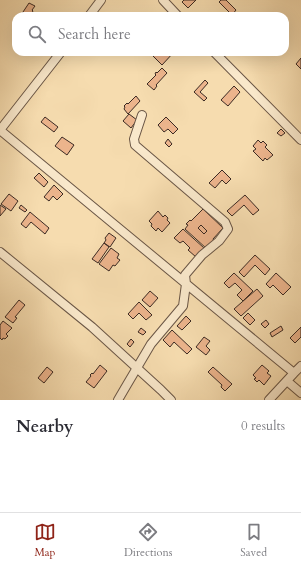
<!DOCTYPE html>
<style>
body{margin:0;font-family:Cardo,serif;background:#f2f2f3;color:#2b2b33}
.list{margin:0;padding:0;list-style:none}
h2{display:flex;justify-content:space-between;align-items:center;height:52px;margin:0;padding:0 16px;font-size:17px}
h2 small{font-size:13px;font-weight:400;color:#7c7c81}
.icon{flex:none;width:22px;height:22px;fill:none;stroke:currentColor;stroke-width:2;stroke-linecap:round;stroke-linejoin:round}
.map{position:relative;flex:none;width:301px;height:400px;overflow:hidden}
.search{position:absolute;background:#fff;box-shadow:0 4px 16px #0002;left:12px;right:12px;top:12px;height:44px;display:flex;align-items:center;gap:10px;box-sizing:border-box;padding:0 14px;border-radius:12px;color:#7c7c81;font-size:15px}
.sheet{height:112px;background:#fff}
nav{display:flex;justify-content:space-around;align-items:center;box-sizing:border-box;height:56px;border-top:1px solid #e1e1e2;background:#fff;font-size:11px;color:#7c7c81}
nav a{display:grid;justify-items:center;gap:2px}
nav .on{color:#8f2418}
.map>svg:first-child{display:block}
</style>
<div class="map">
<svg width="301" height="400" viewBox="0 0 301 400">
<rect width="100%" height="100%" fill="#f6dcaf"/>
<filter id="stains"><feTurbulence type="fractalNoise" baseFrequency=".005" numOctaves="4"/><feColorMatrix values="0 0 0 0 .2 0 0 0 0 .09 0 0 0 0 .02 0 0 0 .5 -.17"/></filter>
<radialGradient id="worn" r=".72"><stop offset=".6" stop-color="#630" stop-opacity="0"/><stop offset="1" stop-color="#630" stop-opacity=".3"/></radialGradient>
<path fill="#ecb48c" stroke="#3b2a23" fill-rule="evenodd" d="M184,0H196L188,8L182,2Z
M221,0H226L236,10L232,15L219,2Z
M29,3L35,6L32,10L33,11L30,16H22L21,15Z
M149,52H159L161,54L163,52H174L162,65Z
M301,58V69L296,64Z
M162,68L167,73L156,85L157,86L154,90L147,84L156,75L155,74L156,72L157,73Z
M205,80L208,83L200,92L207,98L204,101L194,92Z
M234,86L240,92L228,106L221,100Z
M136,96L140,101L128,114L124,109L125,107L124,106L127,103L128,104Z
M129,114L137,120L131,128L123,121Z
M45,117L58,127L54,132L41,122Z
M166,117L178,129L173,134L168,129L164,132L158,125Z
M281,129L285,133L281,136L277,133Z
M62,137L74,145L67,155L55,146Z
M168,139L172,144L169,147L165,143Z
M258,140L261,143L263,141L267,145L265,147L273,155L267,160L265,158L263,161L253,151L256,149L253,146Z
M222,170L231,179L226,184L222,180L215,188L209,183Z
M39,173L48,182L44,187L34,178Z
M54,185L63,194L57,200L53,196L49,201L44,197Z
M9,194L18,201L11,211L1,204Z
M245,195L259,210L253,215L244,205L232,216L227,211Z
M0,205L6,209L0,216Z
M21,205L27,210L25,212L19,208Z
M203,209L223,228L213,239L214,241L207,249L185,229L188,225L186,224L190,220L191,221ZM201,225L207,231L204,234L198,228Z
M158,211L163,217L165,215L168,218L167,220L170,223L162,232L158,228L156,231L151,226L152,224L149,221Z
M30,212L49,228L45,234L31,222L26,228L21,224Z
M201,225L207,231L204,234L198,228Z
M183,229L204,248L196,257L188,250L190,248L183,241L180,243L174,238Z
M109,233L116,238L110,247L104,243L106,240L105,238Z
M104,243L109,247L98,263L92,259Z
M111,248L119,254L117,258L120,260L115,266L113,265L109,271L99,264Z
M255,255L270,269L265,275L255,265L244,277L239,272Z
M234,273L253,291L243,301L237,295L242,290L235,283L229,288L224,283Z
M276,273L291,287L283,295L273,285L270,288L266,284Z
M257,289L263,296L241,316L234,309Z
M150,291L158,298L150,307L142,300Z
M19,300L25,305L15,317L17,318L13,323L5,317Z
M139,302L152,315L146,320L139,313L133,319L128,314Z
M248,313L255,320L250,325L243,318Z
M186,316L191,321L182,330L177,326Z
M266,320L269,324L265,328L261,324Z
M3,321L12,328L6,334L8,336L5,339L3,338L2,340L0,338V325Z
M281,326L283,330L272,337L270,333Z
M301,327V337L295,343L290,338Z
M141,328L146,332L143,335L138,332Z
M172,330L192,349L187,354L174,342L170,347L163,340Z
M204,337L210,341L206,346L210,350L206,355L196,347Z
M131,339L134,342L130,347L127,344Z
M100,365L107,371L94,388L86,382L91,376L90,375L92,373L93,374Z
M262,365L269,371L267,373L271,376L264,385L259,380L257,382L254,379L256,378L253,375Z
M47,367L53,372L44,383L38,378Z
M213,367L232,384L225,391L221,387L222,385L208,372Z"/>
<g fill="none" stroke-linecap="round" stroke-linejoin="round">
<defs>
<path id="minor" d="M163,0L178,16
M89,16L101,0
M214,52L301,140
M0,130L294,373
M0,130L61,52
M0,252L92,327L161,390L171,400
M287,381L301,393
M118,400L125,388L151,344L183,306L186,284L185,275L202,255L219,241L228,229L225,222L135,145L134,139L142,115
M269,400L294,373L301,366"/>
</defs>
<use href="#minor" stroke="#6a5646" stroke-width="10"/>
<use href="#minor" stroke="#f9e8cb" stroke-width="8"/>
</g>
<rect width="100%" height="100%" filter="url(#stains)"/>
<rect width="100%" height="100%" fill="url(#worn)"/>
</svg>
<div class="search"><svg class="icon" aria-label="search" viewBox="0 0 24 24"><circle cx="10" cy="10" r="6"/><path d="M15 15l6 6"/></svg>Search here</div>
</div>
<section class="sheet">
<h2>Nearby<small>0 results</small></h2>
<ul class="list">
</ul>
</section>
<nav>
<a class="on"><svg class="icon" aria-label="map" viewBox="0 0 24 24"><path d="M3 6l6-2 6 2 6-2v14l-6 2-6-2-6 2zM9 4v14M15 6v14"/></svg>Map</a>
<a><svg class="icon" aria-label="directions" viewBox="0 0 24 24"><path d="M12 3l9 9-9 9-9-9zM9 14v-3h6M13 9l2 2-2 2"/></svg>Directions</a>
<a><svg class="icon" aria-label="saved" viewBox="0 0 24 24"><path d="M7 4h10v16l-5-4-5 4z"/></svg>Saved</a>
</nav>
